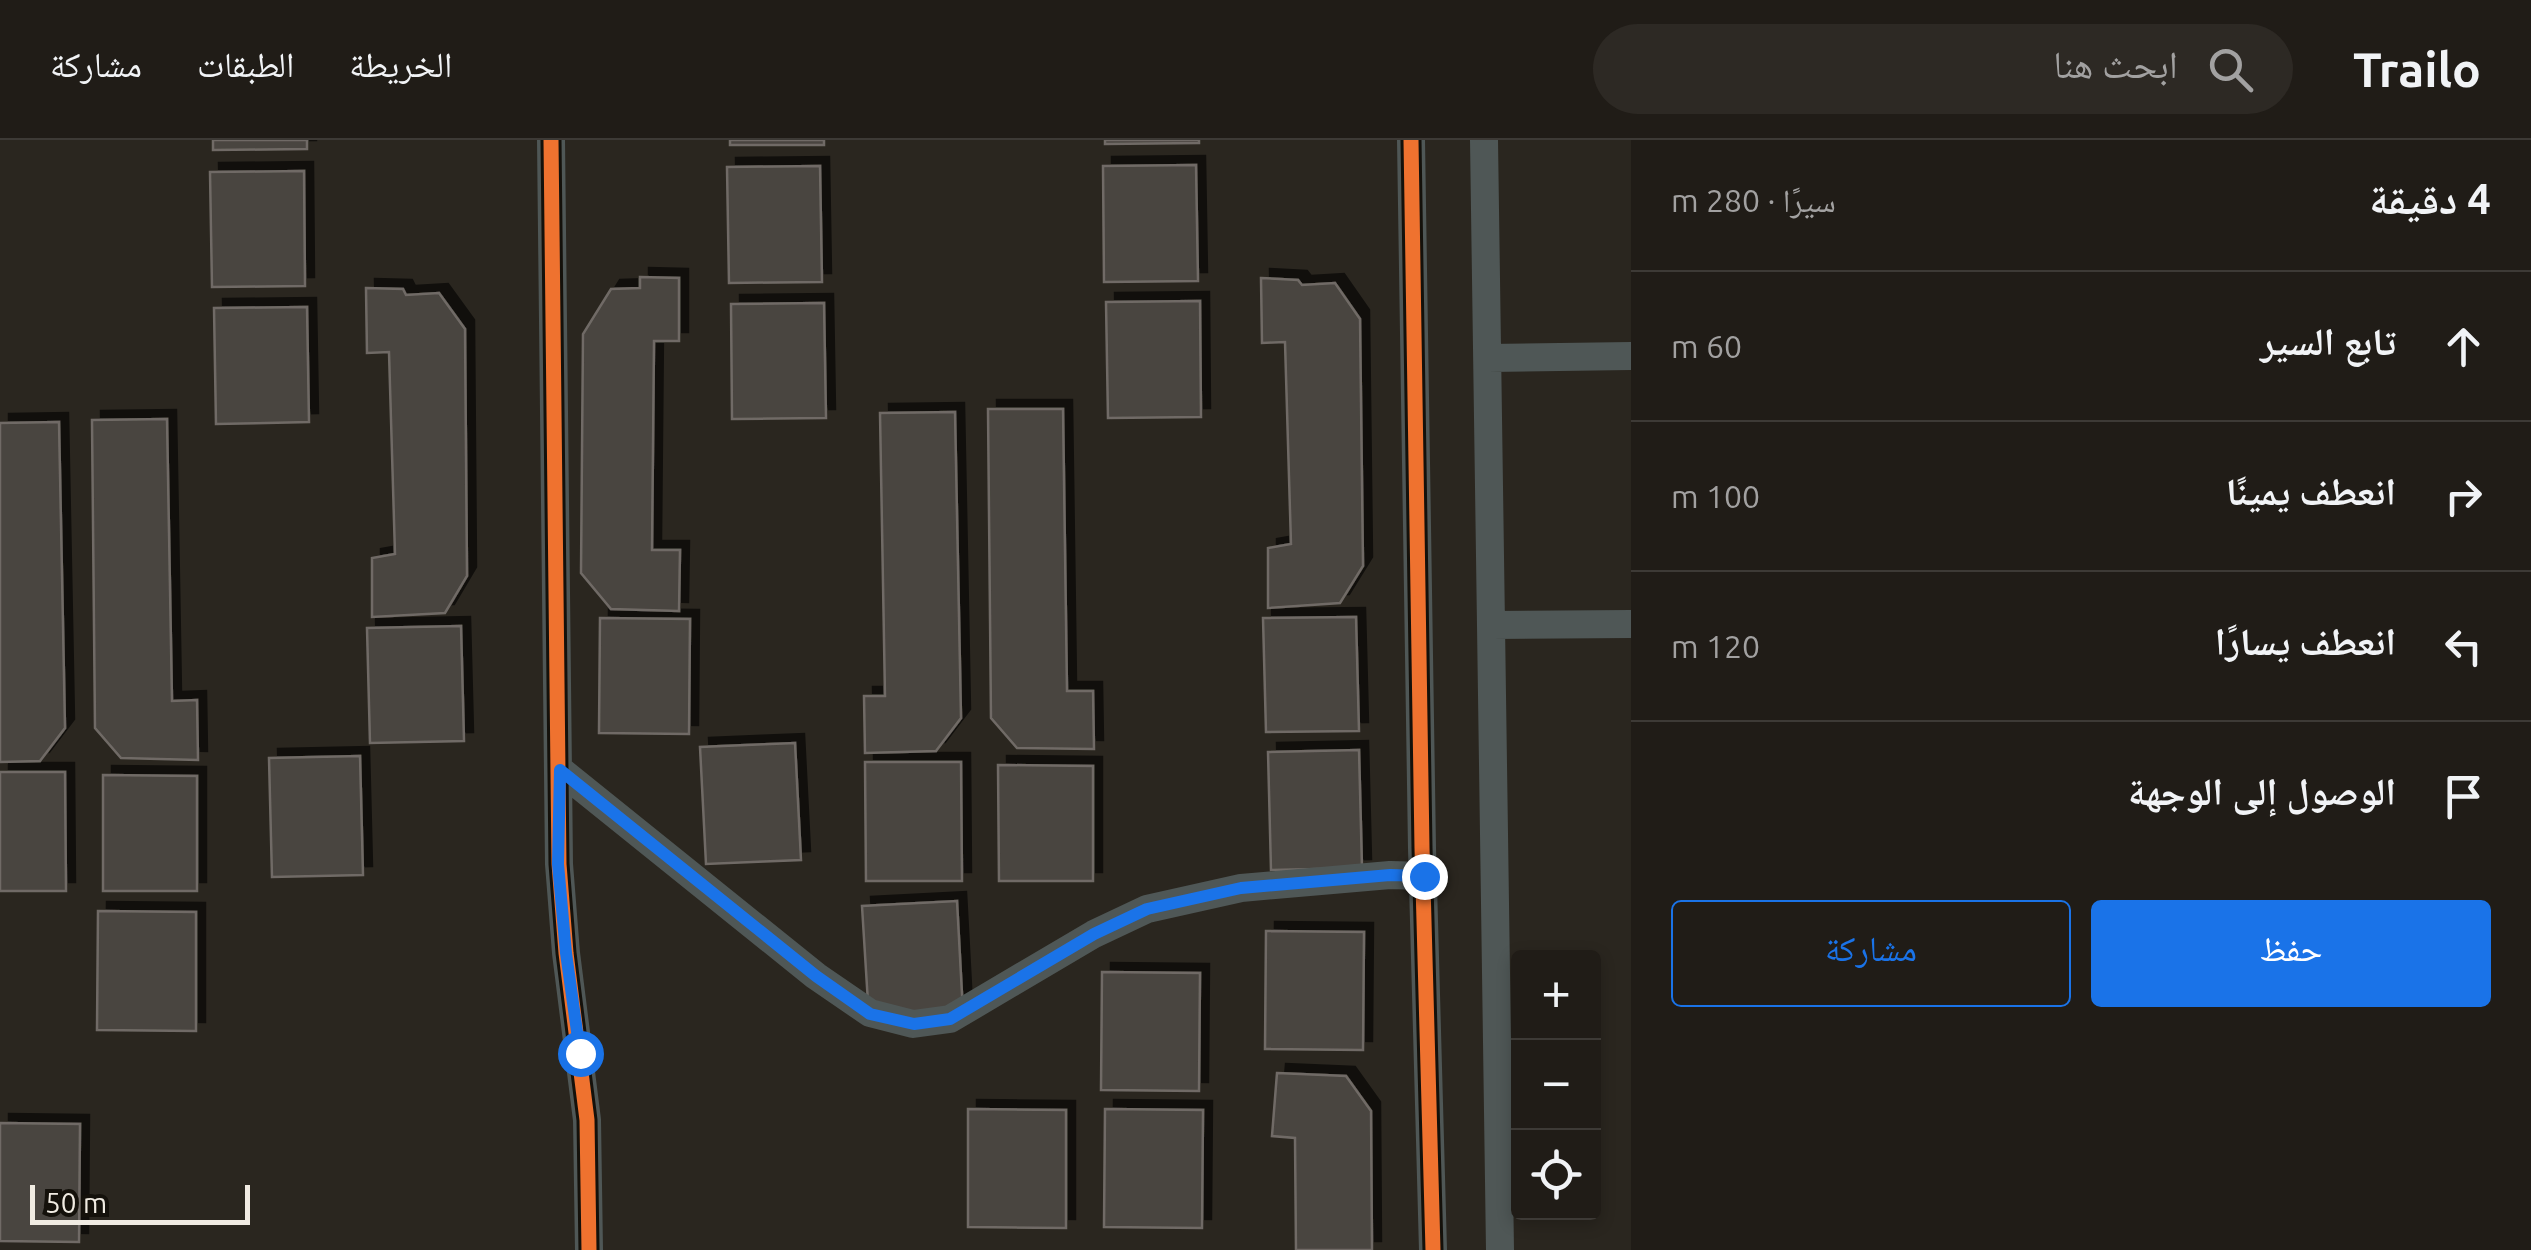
<!DOCTYPE html>
<html lang="ar">
<meta charset="utf-8">
<style>
body{margin:0;font-family:Ubuntu,"Noto Naskh Arabic",sans-serif;background:#2d2924;color:#f1f3f6;direction:rtl}
.controls{position:absolute;right:30px;bottom:30px;display:grid;overflow:hidden;border-radius:10px;box-shadow:0 5px 15px #0003}
.controls button{width:90px;height:90px;display:grid;place-items:center;padding:0;border:0;border-bottom:2px solid #3d3a36;background:#201c17;color:#f1f3f6;font:50px sans-serif}
.scale{position:absolute;left:30px;bottom:25px;width:220px;box-sizing:border-box;padding-left:10px;border:5px solid #f0ebe2;border-top:0;font-size:28px;line-height:35px;white-space:nowrap;color:#f0ebe2;-webkit-text-stroke:8px #14110b;paint-order:stroke}
.stop{position:absolute;width:30px;height:30px;margin:-22px;border:8px solid #1a73e8;border-radius:50%;background:#fff}
.stop.end{background:#1a73e8;border-color:#fff;box-shadow:0 2px 10px #0008}
.list{margin:0;padding:0;list-style:none}
h2{display:flex;justify-content:space-between;align-items:center;height:130px;margin:0;padding:0 40px;font-size:42px}
h2 small{font-size:32px;font-weight:400;color:#a2a1a1}
.list li{display:grid;grid-template-columns:65px 1fr auto;gap:30px;align-items:center;box-sizing:border-box;height:150px;padding:0 40px;border-top:2px solid #3d3a36}
.list b{display:block;font-size:38px;white-space:nowrap}
.list em{font-size:32px;font-style:normal;color:#a2a1a1}
.actions{display:flex;gap:20px;padding:30px 40px}
.actions a{flex:1;padding:22px 0;border:2px solid #1a73e8;border-radius:10px;text-align:center;font-size:35px;color:#1a73e8}
.actions .main{background:#1a73e8;color:#fff}
.icon{flex:none;width:55px;height:55px;fill:none;stroke:currentColor;stroke-width:2;stroke-linecap:round;stroke-linejoin:round}
.map{position:relative;flex:none;width:1631px;height:1110px;overflow:hidden;direction:ltr}
header{display:flex;align-items:center;gap:60px;box-sizing:border-box;height:140px;padding:0 50px;background:#201c17;border-bottom:2px solid #3d3a36}
header strong{font-size:48px}
nav{display:flex;gap:55px;margin-inline-start:auto;font-size:35px}
.search{width:700px;height:90px;background:#2d2924;display:flex;align-items:center;gap:25px;box-sizing:border-box;padding:0 35px;border-radius:55px;color:#a2a1a1;font-size:38px}
main{display:flex}
aside{flex:1;background:#201c17}
.map>svg:first-child{display:block}
</style>
<header>
<strong>Trailo</strong>
<div class="search"><svg class="icon" aria-label="search" viewBox="0 0 24 24"><circle cx="10" cy="10" r="6"/><path d="M15 15l6 6"/></svg>ابحث هنا</div>
<nav><a>الخريطة</a><a>الطبقات</a><a>مشاركة</a></nav>
</header>
<main>
<aside>
<h2>4 دقيقة<small>سيرًا · 280 m</small></h2>
<ul class="list">
<li><svg class="icon" aria-label="ahead" viewBox="0 0 24 24"><path d="M12 20V5M6 11l6-6 6 6"/></svg><div><b>تابع السير</b></div><em>60 m</em></li>
<li><svg class="icon" aria-label="right" viewBox="0 0 24 24"><path d="M7 20v-9h11M14 6l5 5-5 5"/></svg><div><b>انعطف يمينًا</b></div><em>100 m</em></li>
<li><svg class="icon" aria-label="left" viewBox="0 0 24 24"><path d="M17 20v-9H6M10 6l-5 5 5 5"/></svg><div><b>انعطف يسارًا</b></div><em>120 m</em></li>
<li><svg class="icon" aria-label="arrive" viewBox="0 0 24 24"><path d="M6 21V4h12l-3 4 3 4H6"/></svg><div><b>الوصول إلى الوجهة</b></div></li>
</ul>
<div class="actions"><a class="main">حفظ</a><a>مشاركة</a></div>
</aside>
<div class="map">
<svg width="1631" height="1110" viewBox="0 0 1631 1110">
<defs>
<filter id="shadow"><feDropShadow dx="9" dy="-9" stdDeviation="0" flood-color="#0009"/></filter>
</defs>
<rect width="100%" height="100%" fill="#2a261f"/>
<path fill="#48443f" stroke="#706b66" stroke-width="2.5" filter="url(#shadow)" d="M213,0H307V9L213,10Z
M730,0H824V5H730Z
M1105,0H1199V3L1105,4Z
M1196,25L1198,141L1104,142L1103,26Z
M820,26L822,142L729,143L727,27Z
M304,31L305,146L212,147L210,32Z
M640,137L679,138V201H654L652,410H680L679,471L611,469L581,433L583,194L611,149L640,148Z
M1261,138L1298,140L1302,145L1335,143L1360,179L1363,426L1340,463L1268,468V408L1291,404L1285,202L1262,203Z
M366,148L403,149L406,155L439,153L465,189L467,436L445,473L372,477V418L395,414L389,212L367,213Z
M1200,161L1201,277L1108,278L1106,162Z
M824,163L826,278L732,279L731,164Z
M307,167L309,282L216,284L214,168Z
M988,269H1063L1067,551H1093L1094,609L1017,608L991,578Z
M955,272L961,578L936,611L865,613L864,556H885L880,273Z
M167,279L172,561L197,560L198,620L121,618L95,588L92,280Z
M59,282L65,588L40,621L0,622V283Z
M1356,477L1359,591L1266,592L1263,478Z
M600,478L690,479L689,594L599,593Z
M461,486L464,601L370,603L367,488Z
M795,603L801,720L706,724L700,607Z
M1359,610L1362,728L1271,730L1268,612Z
M360,616L363,735L272,737L269,618Z
M865,622H961L962,741H866Z
M998,625L1093,626V741H999Z
M0,632H65L66,751H0Z
M103,635L197,636V751H103Z
M957,761L963,873L869,879L862,766Z
M98,771L196,772V891L97,890Z
M1266,791L1364,792L1363,910L1265,909Z
M1102,832L1200,833L1199,951L1101,950Z
M1277,933L1346,936L1371,971L1372,1110H1296L1295,998L1272,996Z
M968,969L1066,970V1088L968,1087Z
M1105,969L1203,970L1202,1088L1104,1087Z
M0,983L80,984L79,1102L0,1101Z"/>
<g fill="none" stroke-linecap="round" stroke-linejoin="round">
<path stroke="#4f5756" stroke-width="28" d="M551,0L559,724L566,813L587,980L589,1110
M1411,0L1422,708L1433,1110
M1484,0L1500,1110
M1488,218L1631,216
M1491,485L1631,484
M560,630L816,836L870,873L913,884L950,879L1094,794L1147,769L1241,748L1390,735L1425,736"/>
<defs>
<path id="cycleway" d="M551,0L559,724L566,813L587,980L589,1110
M1411,0L1422,708L1433,1110"/>
</defs>
<use href="#cycleway" stroke="#14110b" stroke-width="21"/>
<use href="#cycleway" stroke="#ef722f" stroke-width="15"/>
</g>
<g fill="none" stroke-linecap="round" stroke-linejoin="round">
<path stroke="#1a73e8" stroke-width="12" d="M580,913L566,813L558,724L560,630L816,836L870,874L914,884L950,879L1094,794L1147,769L1241,748L1390,735L1424,736"/>
</g>
</svg>
<div class="controls">
<button>+</button>
<button>−</button>
<button><svg class="icon" aria-label="locate" viewBox="0 0 24 24"><circle cx="12" cy="12" r="6"/><path d="M12 2v4M12 18v4M2 12h4M18 12h4"/></svg></button>
</div>
<div class="scale">50 m</div>
<div class="stop" style="left:580px;top:913px"></div>
<div class="stop end" style="left:1424px;top:736px"></div>
</div>
</main>
